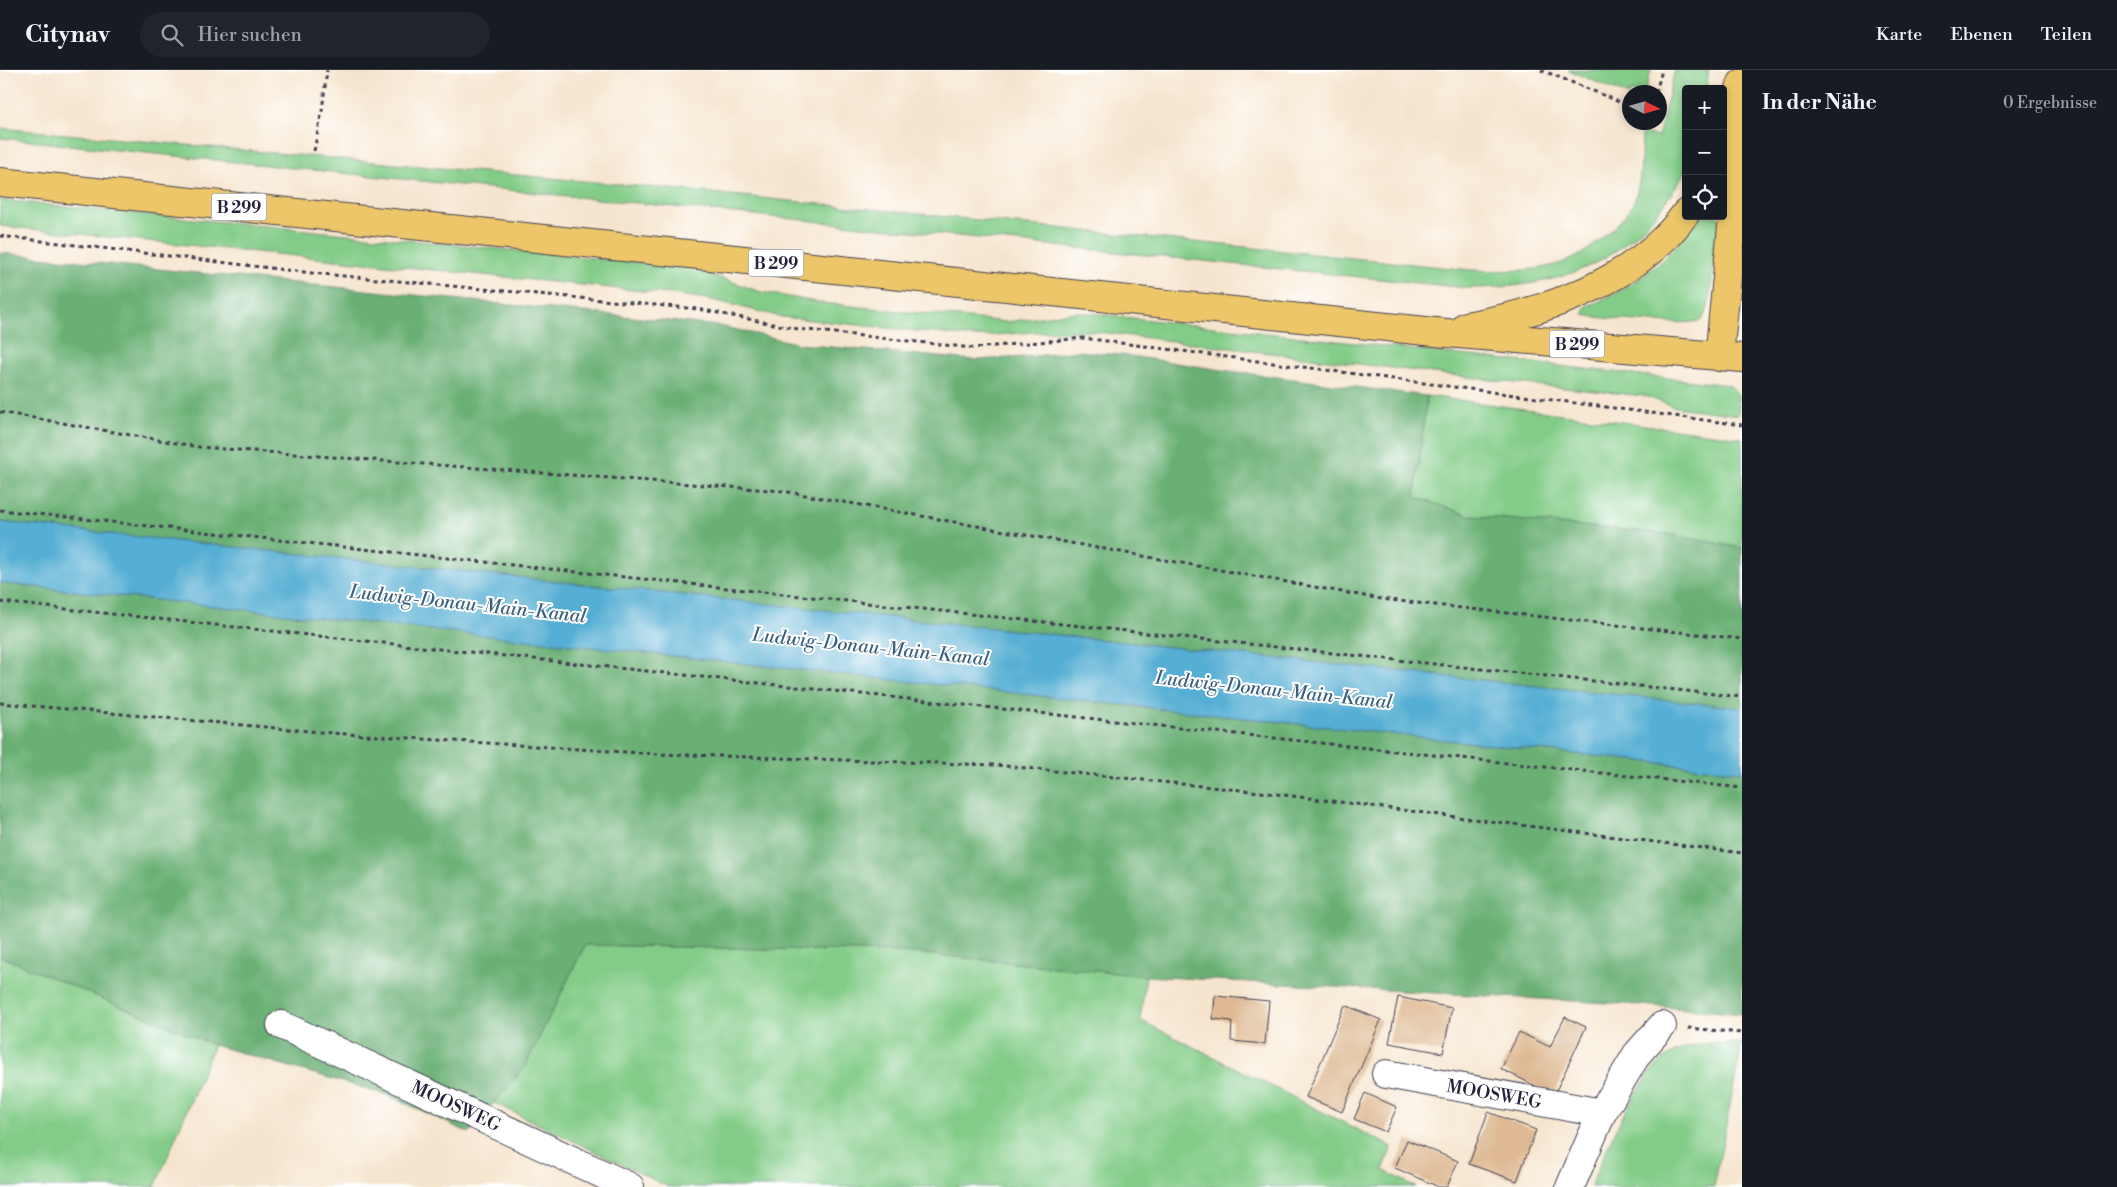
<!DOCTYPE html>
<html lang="de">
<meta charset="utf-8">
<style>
body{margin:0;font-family:"Libre Bodoni",serif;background:#20242c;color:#f1f3f6}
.controls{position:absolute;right:15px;top:15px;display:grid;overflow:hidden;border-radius:5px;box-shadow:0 2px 8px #0003}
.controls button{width:45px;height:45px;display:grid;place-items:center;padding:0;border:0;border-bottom:1px solid #363941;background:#171b24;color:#f1f3f6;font:25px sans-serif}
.compass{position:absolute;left:1622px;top:15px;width:45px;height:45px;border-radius:50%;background:#171b24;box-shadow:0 2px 8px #0003;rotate:95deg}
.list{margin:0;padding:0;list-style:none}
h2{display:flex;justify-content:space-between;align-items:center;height:65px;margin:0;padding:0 20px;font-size:21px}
h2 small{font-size:16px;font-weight:400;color:#9ea1a6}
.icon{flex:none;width:28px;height:28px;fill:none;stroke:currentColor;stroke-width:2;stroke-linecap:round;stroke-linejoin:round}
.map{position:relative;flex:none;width:1742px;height:1117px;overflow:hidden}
header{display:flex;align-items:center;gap:30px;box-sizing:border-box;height:70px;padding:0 25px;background:#171b24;border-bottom:1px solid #363941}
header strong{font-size:24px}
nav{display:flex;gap:28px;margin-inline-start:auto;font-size:18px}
.search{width:350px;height:45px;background:#20242c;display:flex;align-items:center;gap:12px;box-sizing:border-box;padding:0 18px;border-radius:28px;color:#9ea1a6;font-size:19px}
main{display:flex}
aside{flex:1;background:#171b24}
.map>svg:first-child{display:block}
</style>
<header>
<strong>Citynav</strong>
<div class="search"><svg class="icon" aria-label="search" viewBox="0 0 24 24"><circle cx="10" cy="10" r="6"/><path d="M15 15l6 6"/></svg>Hier suchen</div>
<nav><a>Karte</a><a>Ebenen</a><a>Teilen</a></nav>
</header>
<main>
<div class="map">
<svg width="1742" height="1117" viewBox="0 0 1742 1117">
<rect width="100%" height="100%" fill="#fff"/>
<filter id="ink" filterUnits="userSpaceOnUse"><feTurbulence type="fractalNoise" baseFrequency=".02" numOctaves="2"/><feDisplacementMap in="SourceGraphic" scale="10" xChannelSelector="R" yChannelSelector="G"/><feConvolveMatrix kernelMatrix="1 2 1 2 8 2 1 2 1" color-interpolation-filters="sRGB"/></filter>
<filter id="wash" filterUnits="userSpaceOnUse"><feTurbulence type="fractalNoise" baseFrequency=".0096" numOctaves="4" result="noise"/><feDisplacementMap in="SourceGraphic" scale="20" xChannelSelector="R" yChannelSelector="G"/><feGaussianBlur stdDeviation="1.12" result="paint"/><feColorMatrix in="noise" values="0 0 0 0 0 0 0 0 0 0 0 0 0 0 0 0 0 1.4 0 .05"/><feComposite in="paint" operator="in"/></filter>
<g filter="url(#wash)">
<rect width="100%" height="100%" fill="#f6e5ce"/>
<path fill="#83cc88" stroke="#527762" d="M1568,0H1651L1645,22H1630L1629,26Z
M1675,0H1709L1706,19H1686C1686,38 1686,57 1686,76C1686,83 1687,92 1685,98C1681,113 1668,128 1659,140C1608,203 1545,218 1467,218L0,68V58L682,120L1471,200C1504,201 1545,203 1576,187C1588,181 1599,171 1609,162C1620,152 1631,141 1636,126C1642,106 1641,83 1642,62L1658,67Z
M0,130L693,198L761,222L822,233L1007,252L1060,244L1078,242L1106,245L1729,315C1740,323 1739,332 1738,345L1675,337L1645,326L1515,313L1090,261L1033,262L973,267L782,247L708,229L671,224L0,156Z
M1699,146H1719L1710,229L1708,238L1702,250C1686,257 1615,249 1594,247L1584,245L1585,237C1633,219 1671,189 1699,146Z
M1427,326L1742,368V478L1660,463L1472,446L1415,427Z
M585,875L905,882L1146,906L1140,950L1392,1077L1383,1100L1416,1117H669L494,1033L524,998Z
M0,886L214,975L155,1117H0Z
M1708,973H1742L1714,1117H1590C1605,1082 1635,1011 1665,988C1677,979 1694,976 1708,973Z"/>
<path fill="#6ab074" stroke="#466958" d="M0,183L720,256L800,274L973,290L1026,287L1078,281L1131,286L1222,300L1427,326L1415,427L1472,446L1667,464L1742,478V638L0,452Z
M0,513L1742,702V944L1641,935L1146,906L905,882L585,875L524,998L469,1063L388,1025L214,975L0,886Z"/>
<path fill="#55aed3" stroke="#3c6887" d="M0,452L1742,638V702L0,513Z"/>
<g id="blocks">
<path fill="#deb993" d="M1215,926L1269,931L1265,974L1231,971L1232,951L1213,949Z
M1398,927L1452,938L1443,983L1389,973Z
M1345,935L1381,950L1342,1042L1306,1027Z
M1565,947L1586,957L1554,1025L1501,999L1519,962L1550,977Z
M1365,1023L1397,1037L1386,1062L1354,1049Z
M1488,1042L1536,1060L1517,1111L1469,1094Z
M1407,1070L1458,1091L1447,1117H1439L1395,1098Z"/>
</g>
</g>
<g filter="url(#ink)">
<use href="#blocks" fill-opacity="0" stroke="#423f51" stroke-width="1"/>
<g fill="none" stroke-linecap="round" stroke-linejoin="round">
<defs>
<path id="minor" d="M281,955L630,1117
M1386,1004L1602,1043
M1570,1117L1602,1043L1637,984L1662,956"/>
<path id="major" d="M1723,67L1742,13
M0,112L1435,262L1742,288
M1466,256C1546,242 1636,212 1686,143
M1719,287L1742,57"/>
</defs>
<use href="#minor" stroke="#423f51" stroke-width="30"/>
<use href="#major" stroke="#423f51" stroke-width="30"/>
<path stroke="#423f51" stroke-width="3" stroke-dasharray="4 4" stroke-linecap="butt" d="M1541,0L1613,29L1630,38
M1656,22L1662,0
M314,81L322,41L327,0
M0,166L312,203L698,239L798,259L973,278L1083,268L1742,355
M0,342L199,377L783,421L1381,529L1742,569
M0,440L1742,627
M0,532L1742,718
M0,633L331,663L657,684L996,695L1260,722L1742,783
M1688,958L1742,963"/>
<use href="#minor" stroke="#fff" stroke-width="28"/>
<use href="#major" stroke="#ecc669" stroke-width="28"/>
</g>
</g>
<g text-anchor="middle" stroke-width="4" stroke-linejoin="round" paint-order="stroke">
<g fill="#fff" stroke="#646476" stroke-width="1">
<rect x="211.5" y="123.5" width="55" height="27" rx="4"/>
<rect x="748.5" y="179.5" width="55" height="27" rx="4"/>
<rect x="1549.5" y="260.5" width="55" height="27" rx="4"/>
</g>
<g font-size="16" font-weight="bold" fill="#22223b">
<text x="239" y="143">B 299</text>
<text x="776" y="199">B 299</text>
<text x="1577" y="280">B 299</text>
</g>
<g font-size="18" fill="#22223b" stroke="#fff">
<text transform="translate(1494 1024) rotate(10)" y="6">MOOSWEG</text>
<text transform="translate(456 1036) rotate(25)" y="6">MOOSWEG</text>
</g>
<g font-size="19" font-style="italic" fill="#39617f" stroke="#fff">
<text transform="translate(468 533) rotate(6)" y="7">Ludwig-Donau-Main-Kanal</text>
<text transform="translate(871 576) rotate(6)" y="7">Ludwig-Donau-Main-Kanal</text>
<text transform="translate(1274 619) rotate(6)" y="7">Ludwig-Donau-Main-Kanal</text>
</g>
</g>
</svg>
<div class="controls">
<button>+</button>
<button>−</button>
<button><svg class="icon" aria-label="locate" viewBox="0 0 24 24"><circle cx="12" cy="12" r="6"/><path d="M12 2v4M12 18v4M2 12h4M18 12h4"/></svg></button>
</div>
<svg class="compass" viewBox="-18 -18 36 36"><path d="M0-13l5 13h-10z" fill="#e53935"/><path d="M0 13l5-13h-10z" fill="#9ea1a6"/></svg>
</div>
<aside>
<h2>In der Nähe<small>0 Ergebnisse</small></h2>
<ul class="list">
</ul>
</aside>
</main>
